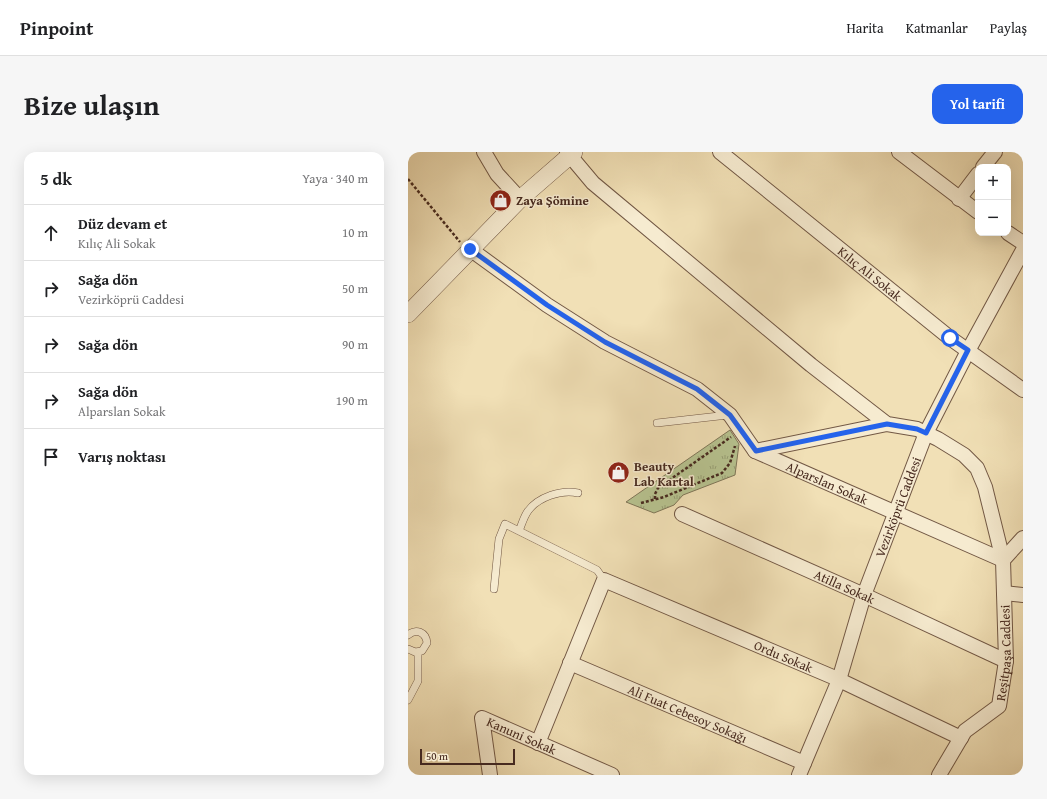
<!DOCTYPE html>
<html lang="tr">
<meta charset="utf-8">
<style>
body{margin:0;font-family:"Gentium Book Plus",serif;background:#f6f6f6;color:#202124}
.controls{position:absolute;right:12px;top:12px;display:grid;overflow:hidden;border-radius:8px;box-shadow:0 4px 16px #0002}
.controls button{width:36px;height:36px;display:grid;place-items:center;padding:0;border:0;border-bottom:1px solid #e0e0e0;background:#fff;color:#202124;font:20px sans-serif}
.scale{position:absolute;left:12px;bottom:10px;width:95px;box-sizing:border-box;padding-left:4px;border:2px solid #472a1f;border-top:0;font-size:11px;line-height:14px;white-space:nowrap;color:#472a1f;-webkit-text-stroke:3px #f6ebd0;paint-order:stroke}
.stop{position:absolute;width:12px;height:12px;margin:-9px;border:3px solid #2563eb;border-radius:50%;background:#fff}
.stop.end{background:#2563eb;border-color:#fff;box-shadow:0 1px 4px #0008}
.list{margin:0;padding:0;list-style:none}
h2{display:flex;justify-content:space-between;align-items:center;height:52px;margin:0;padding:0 16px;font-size:17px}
h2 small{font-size:13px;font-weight:400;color:#757577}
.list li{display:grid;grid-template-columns:26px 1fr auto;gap:12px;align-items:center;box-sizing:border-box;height:56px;padding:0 16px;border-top:1px solid #e0e0e0}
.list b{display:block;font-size:15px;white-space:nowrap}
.list p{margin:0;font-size:13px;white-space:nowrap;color:#757577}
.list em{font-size:13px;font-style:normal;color:#757577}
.icon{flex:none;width:22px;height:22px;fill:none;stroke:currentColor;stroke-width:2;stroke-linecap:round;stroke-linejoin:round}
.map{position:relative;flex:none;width:615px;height:623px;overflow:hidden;border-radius:12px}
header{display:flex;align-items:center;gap:24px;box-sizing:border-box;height:56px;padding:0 20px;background:#fff;border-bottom:1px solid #e0e0e0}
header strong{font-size:19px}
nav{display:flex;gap:22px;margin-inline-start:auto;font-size:14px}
.intro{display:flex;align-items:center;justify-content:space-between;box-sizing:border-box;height:96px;padding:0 24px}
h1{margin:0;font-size:28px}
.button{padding:10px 18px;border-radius:12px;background:#2563eb;color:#fff;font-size:14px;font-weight:700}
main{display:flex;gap:24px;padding:0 24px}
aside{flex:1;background:#fff;border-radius:12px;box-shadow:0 4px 16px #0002}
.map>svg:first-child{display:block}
</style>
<header>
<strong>Pinpoint</strong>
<nav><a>Harita</a><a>Katmanlar</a><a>Paylaş</a></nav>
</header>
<div class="intro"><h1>Bize ulaşın</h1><a class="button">Yol tarifi</a></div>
<main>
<aside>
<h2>5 dk<small>Yaya · 340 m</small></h2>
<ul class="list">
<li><svg class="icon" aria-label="ahead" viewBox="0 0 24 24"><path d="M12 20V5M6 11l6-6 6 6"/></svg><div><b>Düz devam et</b><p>Kılıç Ali Sokak</p></div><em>10 m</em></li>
<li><svg class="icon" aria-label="right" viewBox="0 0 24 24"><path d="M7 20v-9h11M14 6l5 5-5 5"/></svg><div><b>Sağa dön</b><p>Vezirköprü Caddesi</p></div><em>50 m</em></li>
<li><svg class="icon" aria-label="right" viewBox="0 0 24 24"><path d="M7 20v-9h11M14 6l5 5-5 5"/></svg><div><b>Sağa dön</b></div><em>90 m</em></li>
<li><svg class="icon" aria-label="right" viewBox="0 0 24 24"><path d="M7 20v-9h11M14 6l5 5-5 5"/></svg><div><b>Sağa dön</b><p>Alparslan Sokak</p></div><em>190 m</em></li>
<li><svg class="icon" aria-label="arrive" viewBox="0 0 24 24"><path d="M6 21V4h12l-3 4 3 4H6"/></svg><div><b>Varış noktası</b></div></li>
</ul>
</aside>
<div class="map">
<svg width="615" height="623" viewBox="0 0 615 623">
<defs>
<pattern id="park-tufts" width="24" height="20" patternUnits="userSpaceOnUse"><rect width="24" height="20" fill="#b7c390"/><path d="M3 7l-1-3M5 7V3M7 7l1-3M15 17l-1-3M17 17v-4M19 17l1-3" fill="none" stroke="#979f75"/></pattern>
</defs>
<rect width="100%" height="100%" fill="#f1e0b6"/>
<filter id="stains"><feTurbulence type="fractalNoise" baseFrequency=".005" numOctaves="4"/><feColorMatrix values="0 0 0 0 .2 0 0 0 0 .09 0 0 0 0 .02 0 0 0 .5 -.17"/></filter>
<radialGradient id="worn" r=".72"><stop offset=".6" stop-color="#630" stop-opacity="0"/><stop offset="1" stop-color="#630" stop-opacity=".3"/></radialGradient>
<path fill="url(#park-tufts)" stroke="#7f7658" d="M322,278L331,292L327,323L275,343L266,353L246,361L218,350Z"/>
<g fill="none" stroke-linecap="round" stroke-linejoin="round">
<defs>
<path id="service" d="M249,271L320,263
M111,379C114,372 116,364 120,359C130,345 154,337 170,341
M86,437L91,387L97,372L189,418L196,428
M0,483C8,476 18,480 19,491L14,499L7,500L0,497
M0,548L10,529V500"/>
<g id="minor">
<path d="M76,0L89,22L112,47"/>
<path d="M159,0L185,31L403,213L479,272L509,277L530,287L556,303L569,316L577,335L595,408"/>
<path id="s1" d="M312,0L542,186L615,238"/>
<path d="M491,0L570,60"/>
<path d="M575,15L587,0"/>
<path d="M551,47L570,22"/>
<path d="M600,81L615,91"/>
<path id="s2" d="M62,97L139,153L197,190L289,237L322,263L347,299L595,408"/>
<path d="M347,299L479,272"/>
<path id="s3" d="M274,362L456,443L598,509"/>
<path d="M596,441L615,443"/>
<path id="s4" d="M162,511L396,611"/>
<path id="s5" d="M130,591L196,428L425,525L553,586"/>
<path id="s6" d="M82,623L74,566L204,623"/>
<path id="s7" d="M391,623L431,528L456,443L518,281L560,199L615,98"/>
<path id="s8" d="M531,623L557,579L591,554L598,509L595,408L615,386"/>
</g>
<path id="tertiary" d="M0,162L112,47L166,0"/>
</defs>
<use href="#service" stroke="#725845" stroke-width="8"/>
<use href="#minor" stroke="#725845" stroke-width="16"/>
<use href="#tertiary" stroke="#725845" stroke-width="18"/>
<path stroke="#472a1f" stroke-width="2.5" stroke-dasharray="3 2" stroke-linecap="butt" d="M0,27L52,90
M247,347V342L250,336L323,285
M233,351L256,345L314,321L322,311L327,294"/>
<use href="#service" stroke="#f6ebd0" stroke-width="7"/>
<use href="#minor" stroke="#f6ebd0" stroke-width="14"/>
<use href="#tertiary" stroke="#f6ebd0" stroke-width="17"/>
</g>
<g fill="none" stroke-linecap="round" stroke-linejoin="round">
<path stroke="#2563eb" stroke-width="5" d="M62,97L139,153L197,190L289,237L322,263L348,299L479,272L509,277L518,281L560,198L542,186"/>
</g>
<defs>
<symbol id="shop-disc" viewBox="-11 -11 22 22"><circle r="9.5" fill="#8f2418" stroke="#f6ebd0"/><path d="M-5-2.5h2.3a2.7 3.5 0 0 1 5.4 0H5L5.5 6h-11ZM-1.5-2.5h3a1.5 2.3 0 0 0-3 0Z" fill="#fff"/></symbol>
</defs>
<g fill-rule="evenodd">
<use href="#shop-disc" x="80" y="36" width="25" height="25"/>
<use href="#shop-disc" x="198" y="308" width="25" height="25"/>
</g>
<g text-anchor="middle" stroke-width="3" stroke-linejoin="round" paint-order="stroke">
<g font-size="13" font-weight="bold" fill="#472a1f" stroke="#f6ebd0" text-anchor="start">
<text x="108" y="53">Zaya Şömine</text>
<text x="226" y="319">Beauty<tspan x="226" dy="15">Lab Kartal</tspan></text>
</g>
<g font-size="13" fill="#472a1f" stroke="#f6ebd0">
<text dy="5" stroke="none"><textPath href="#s1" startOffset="193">Kılıç Ali Sokak</textPath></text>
<text dy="5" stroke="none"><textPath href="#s2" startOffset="432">Alparslan Sokak</textPath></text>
<text dy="5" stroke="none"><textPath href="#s7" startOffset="286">Vezirköprü Caddesi</textPath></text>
<text dy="5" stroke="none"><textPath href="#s3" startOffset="178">Atilla Sokak</textPath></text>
<text dy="5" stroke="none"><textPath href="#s8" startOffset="147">Reşitpaşa Caddesi</textPath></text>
<text dy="5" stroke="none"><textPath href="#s5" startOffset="371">Ordu Sokak</textPath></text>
<text dy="5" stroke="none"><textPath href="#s4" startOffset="128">Ali Fuat Cebesoy Sokağı</textPath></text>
<text dy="5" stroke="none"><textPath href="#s6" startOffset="101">Kanuni Sokak</textPath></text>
</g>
</g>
<rect width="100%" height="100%" filter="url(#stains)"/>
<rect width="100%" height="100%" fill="url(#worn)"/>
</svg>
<div class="controls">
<button>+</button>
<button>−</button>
</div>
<div class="scale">50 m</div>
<div class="stop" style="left:542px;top:186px"></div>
<div class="stop end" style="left:62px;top:97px"></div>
</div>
</main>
